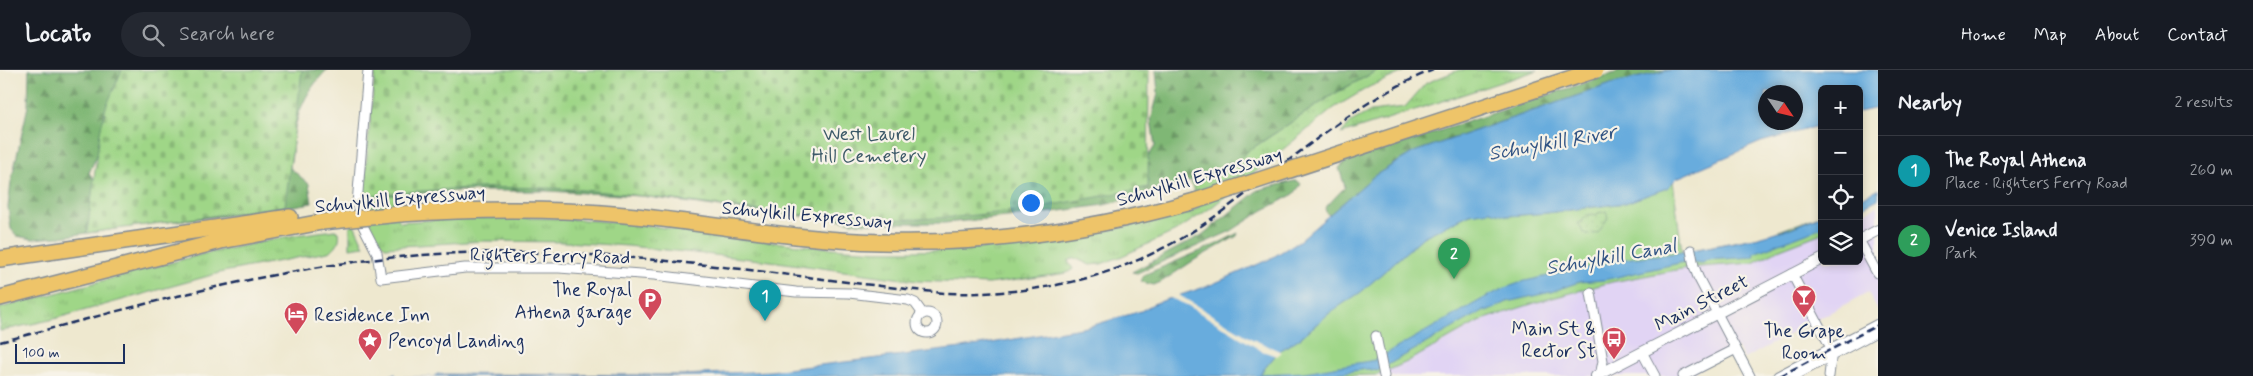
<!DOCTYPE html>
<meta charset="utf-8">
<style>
body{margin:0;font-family:Mynerve,sans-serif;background:#242831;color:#f1f3f6}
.controls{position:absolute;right:15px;top:15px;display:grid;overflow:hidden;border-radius:8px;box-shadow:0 2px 8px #0003}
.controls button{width:45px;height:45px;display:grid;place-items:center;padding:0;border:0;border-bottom:1px solid #363941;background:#171b24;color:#f1f3f6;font:25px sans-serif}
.compass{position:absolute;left:1758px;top:15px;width:45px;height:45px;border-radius:50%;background:#171b24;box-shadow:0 2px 8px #0003;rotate:125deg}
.scale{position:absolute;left:15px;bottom:12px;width:110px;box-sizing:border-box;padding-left:5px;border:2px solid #1b2f5e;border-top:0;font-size:14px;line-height:18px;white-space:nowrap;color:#1b2f5e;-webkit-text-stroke:4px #f7f3e8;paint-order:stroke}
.you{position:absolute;left:1030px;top:132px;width:18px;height:18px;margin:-12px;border:4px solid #fff;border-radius:50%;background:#1a73e8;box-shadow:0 0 0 8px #1a73e833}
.badge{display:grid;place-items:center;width:32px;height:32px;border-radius:50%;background:#db2777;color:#fff;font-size:16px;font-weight:700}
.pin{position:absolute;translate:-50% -41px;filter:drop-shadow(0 1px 2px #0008)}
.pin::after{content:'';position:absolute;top:26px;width:18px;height:15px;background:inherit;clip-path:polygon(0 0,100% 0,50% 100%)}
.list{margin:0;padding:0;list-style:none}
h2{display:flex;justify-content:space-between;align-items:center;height:65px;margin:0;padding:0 20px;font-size:21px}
h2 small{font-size:16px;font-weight:400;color:#9ea1a6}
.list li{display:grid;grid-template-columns:32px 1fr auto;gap:15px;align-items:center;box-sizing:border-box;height:70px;padding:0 20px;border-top:1px solid #363941}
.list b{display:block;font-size:19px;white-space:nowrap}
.list p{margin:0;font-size:16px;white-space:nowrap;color:#9ea1a6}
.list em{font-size:16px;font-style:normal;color:#9ea1a6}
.icon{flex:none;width:28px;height:28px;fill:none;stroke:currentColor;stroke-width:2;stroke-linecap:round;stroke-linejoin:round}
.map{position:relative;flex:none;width:1878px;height:306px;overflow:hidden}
header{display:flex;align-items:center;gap:30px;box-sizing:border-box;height:70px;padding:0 25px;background:#171b24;border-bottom:1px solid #363941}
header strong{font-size:24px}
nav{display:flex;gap:28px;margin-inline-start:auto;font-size:18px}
.search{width:350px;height:45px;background:#242831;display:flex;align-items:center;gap:12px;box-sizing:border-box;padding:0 18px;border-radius:28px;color:#9ea1a6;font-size:19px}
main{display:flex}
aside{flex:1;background:#171b24}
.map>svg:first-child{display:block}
</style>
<header>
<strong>Locato</strong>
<div class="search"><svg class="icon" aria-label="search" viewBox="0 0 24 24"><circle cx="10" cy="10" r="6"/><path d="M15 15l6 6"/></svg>Search here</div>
<nav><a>Home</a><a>Map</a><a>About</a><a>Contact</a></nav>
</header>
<main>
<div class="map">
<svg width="1878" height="306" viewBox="0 0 1878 306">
<defs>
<pattern id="grass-tufts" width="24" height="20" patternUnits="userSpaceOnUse" patternTransform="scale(1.25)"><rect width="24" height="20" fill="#9fd687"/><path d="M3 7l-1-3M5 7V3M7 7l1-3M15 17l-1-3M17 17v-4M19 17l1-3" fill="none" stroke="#88b877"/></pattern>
<pattern id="forest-firs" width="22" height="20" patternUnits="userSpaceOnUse" patternTransform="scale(1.25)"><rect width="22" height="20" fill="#7fb774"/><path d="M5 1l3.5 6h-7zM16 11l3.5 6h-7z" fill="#679562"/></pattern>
<pattern id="cemetery-stones" width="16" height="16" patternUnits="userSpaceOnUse" patternTransform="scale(1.25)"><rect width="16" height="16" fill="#9fd687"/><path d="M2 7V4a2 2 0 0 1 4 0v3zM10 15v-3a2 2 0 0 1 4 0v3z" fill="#88b877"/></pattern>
<pattern id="garden-dots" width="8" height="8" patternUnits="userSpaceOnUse" patternTransform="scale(1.25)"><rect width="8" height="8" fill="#9fd687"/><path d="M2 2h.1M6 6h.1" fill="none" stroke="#88b877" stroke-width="1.8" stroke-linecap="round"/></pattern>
</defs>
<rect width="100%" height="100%" fill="#f7f3e8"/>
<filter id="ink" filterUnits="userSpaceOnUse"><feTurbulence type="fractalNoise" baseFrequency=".02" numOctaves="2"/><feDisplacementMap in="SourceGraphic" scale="10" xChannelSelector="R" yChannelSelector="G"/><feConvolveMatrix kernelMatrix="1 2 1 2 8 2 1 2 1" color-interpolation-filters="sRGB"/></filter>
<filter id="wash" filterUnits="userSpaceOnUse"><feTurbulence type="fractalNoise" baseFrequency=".0096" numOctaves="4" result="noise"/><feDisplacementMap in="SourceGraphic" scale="20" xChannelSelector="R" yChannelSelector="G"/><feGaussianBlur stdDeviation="1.12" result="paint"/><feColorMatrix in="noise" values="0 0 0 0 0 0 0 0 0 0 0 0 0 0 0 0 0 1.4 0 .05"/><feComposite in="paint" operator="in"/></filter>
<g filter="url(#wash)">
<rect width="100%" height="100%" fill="#eee8cf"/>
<path fill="#e1d4f4" d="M1878,136V241L1868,222L1744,289L1738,278L1687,306H1373L1441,274L1482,250L1541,231L1612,212L1687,198L1753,193L1778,180L1822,163V191H1859V145Z"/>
<path fill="url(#grass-tufts)" stroke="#5d8272" d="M1378,0H1408L1369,17L1334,38L1212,137L1176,161L1120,187L1101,194L1090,195L1075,188L1068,191L1073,199L1067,203L989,214L917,211L770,191L628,176L565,172L484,171L385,177C362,155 360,136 368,107L387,125L395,124L399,151L401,152C479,146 557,146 634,154C721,164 807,180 894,181C997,182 1097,167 1196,139L1199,137L1191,112C1213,105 1231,98 1248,81L1334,24Z
M1459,0H1538L1341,64L1351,52L1371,41L1405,37L1426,13Z
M354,154L364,176L350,178V156Z
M335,160L339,162C341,171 336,178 328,182L223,202L50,250L0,261V238L203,184L296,165Z"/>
<path fill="url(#forest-firs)" stroke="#4d7369" d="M29,0H122L103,72L89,103L97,113L282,0H327C304,22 293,51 292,83C292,88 290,93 290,98L309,114L312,133L246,144L156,153L60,167L32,169L17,166L11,159L8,137L11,112L28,36Z
M1156,0H1378L1334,24L1248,81L1236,93L1222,101L1140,126L1104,135L1039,144L944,153H857L833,148L771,144L641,126L547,121H461L378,126L373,124L371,82L1146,90L1155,76L1151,50L1158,24Z
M1624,0H1670L1611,14L1414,82L1374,106L1329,145L1326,142L1325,138L1345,117L1339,98L1345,92Z
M1294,111H1298L1301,114L1294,124L1262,141L1231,161L1137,203L1132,202L1202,165L1258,120Z
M1238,163L1237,166L1196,189L1161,212L1154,215L1142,212L1141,209L1146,204L1217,174Z"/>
<path fill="url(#cemetery-stones)" stroke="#5d8272" d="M122,0H302L285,136L87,163L100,62L106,37Z
M375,0H1149L1148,117C1059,135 965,152 873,149C771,147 670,126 569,119C500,115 431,119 363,126Z"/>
<path fill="#9fd687" stroke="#5d8272" d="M1673,111L1682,182L1765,166L1822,145V163L1778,180L1753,193L1687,198L1612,212L1541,231L1482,250L1407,292L1378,305L1258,306L1279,281L1300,268L1332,241L1361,222L1423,167L1470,144L1491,140L1508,146L1547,143L1625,133L1667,118Z"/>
<path fill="url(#garden-dots)" stroke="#5d8272" d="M1606,141L1608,148L1598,163L1589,165L1583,162L1578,153L1582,152C1585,145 1590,143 1597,145L1598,143Z"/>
<path fill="#67acdd" stroke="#416e9e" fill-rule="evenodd" d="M1670,0H1878V38L1859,42V19H1822V55L1761,72L1677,108L1667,118L1625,133L1547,143L1508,146L1490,141L1470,144L1423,167L1361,222L1332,241L1300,268L1279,281L1260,304L1305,302L1375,290L1488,226L1505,218L1525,211L1631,188L1677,183L1755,168L1791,158L1822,145V157L1754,183L1755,187L1707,190L1703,193L1684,192L1604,210L1579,212L1551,222L1507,232L1489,241H1483L1377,301L1368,299L1317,306H388L394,304L682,305L770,301L961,278L1087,257L1141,241L1153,234L1208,216L1270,189L1299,171L1374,106L1414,82L1611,14ZM1766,22H1796V52H1766Z
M1878,119V129L1859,139V128Z"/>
<path fill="#eee8cf" d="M1177,224L1252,269L1282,282L1277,286L1262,281L1187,235L1168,227Z
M440,301L434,306H396L395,302Z"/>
</g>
<g filter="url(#ink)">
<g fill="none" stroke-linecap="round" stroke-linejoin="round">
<defs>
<path id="minor" d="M368,0L357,134L360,150L377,183L381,208L465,198H559L654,205L796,222L849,223L908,230L915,233L923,244
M1859,170L1877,203
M1691,180L1694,196L1698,207L1750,306
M1792,204L1830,276
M1591,223L1603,291L1600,306
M917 253a10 10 0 1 1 20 0a10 10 0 1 1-20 0Z
M1376,266L1384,306
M1642,282L1655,306
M1683,306L1736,279
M1778,306L1878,254
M1794,306L1878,261
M1829,306L1831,289"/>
<path id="tertiary" d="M1859,170L1878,160
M1596,306L1822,189"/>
<path id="motorway" d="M400,144C475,139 550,138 625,145C710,153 795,170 881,172C988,175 1092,160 1195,131
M0,189L290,147
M0,228L221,171L322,152"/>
</defs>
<use href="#minor" stroke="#848c96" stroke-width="11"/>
<use href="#tertiary" stroke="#848c96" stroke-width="12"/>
<use href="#motorway" stroke="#848c96" stroke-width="18"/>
<use href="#minor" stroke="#fff" stroke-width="9"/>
<use href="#tertiary" stroke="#fff" stroke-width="10"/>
<use href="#motorway" stroke="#eec469" stroke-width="15"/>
<path stroke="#1b2f5e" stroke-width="2.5" stroke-dasharray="8 4" stroke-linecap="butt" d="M0,272C152,232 303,188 461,183C623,177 784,207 944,223C1040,226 1123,208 1204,154C1281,102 1345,35 1433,0
M1780,306L1878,255"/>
<defs>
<path id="motorway-bridge" d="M1195,131L1596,0
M322,152L400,144"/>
</defs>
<use href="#motorway-bridge" stroke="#848c96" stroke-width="18" stroke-linecap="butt"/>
<use href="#motorway-bridge" stroke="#eec469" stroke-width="15"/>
</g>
</g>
<defs>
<symbol id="bar-pin" viewBox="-11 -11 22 30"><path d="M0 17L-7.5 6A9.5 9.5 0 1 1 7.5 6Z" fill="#d1495b" stroke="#f7f3e8"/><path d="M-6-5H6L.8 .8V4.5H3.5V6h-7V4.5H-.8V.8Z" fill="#fff"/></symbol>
<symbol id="parking-pin" viewBox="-11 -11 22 30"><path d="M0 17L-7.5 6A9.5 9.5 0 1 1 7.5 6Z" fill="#d1495b" stroke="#f7f3e8"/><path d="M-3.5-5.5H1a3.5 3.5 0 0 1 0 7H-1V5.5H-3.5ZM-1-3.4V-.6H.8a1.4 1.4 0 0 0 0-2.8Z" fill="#fff"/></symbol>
<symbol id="hotel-pin" viewBox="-11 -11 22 30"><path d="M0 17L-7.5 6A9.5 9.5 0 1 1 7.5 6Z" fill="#d1495b" stroke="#f7f3e8"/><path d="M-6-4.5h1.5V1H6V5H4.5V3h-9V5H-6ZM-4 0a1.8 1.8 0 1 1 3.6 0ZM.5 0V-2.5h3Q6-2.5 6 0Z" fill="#fff"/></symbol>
<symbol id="bus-pin" viewBox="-11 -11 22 30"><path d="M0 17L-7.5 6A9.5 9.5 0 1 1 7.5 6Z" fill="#d1495b" stroke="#f7f3e8"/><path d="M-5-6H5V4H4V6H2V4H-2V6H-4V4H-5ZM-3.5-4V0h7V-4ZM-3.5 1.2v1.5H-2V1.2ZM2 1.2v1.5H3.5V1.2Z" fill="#fff"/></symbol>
<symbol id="sight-pin" viewBox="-11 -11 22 30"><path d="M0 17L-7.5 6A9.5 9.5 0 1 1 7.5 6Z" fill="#d1495b" stroke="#f7f3e8"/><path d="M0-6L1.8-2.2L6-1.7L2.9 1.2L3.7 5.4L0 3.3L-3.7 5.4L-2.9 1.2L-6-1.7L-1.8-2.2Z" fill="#fff"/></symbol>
</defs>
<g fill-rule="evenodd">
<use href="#bar-pin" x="1790" y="213" width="28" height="38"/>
<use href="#parking-pin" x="636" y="216" width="28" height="38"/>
<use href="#hotel-pin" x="282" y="230" width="28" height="38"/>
<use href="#bus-pin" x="1600" y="255" width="28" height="38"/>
<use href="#sight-pin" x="356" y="256" width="28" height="38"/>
</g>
<g text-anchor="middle" stroke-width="4.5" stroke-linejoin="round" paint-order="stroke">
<g font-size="19" fill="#3c5968" stroke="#f7f3e8">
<text x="869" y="70">West Laurel<tspan x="869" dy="22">Hill Cemetery</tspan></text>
</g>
<g font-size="19" fill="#1b2f5e" stroke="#f7f3e8">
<text transform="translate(1199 106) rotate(-16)" y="7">Schuylkill Expressway</text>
<text transform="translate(400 128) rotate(-5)" y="7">Schuylkill Expressway</text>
<text transform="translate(807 144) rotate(5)" y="7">Schuylkill Expressway</text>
<text transform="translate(550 185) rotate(1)" y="7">Righters Ferry Road</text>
<text transform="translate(1701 232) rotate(-27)" y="7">Main Street</text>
</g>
<g font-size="19" fill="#1b2f5e" stroke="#f7f3e8" text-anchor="end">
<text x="632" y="226">The Royal<tspan x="632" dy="22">Athena garage</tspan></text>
<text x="314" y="251" text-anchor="start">Residence Inn</text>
<text x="1596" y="265">Main St &amp;<tspan x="1596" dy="22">Rector St</tspan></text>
<text x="1804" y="267" text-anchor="middle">The Grape<tspan x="1804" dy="22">Room</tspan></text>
<text x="388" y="277" text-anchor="start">Pencoyd Landing</text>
</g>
<g font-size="20" font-style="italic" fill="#325484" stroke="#f7f3e8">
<text transform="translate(1552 72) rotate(-10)" y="7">Schuylkill River</text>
<text transform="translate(1611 186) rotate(-10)" y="7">Schuylkill Canal</text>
</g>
</g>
</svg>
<div class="controls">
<button>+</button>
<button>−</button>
<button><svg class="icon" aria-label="locate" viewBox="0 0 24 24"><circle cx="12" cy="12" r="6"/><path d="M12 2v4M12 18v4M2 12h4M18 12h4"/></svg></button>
<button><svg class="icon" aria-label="layers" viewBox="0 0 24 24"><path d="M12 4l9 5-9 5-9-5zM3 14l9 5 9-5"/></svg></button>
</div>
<svg class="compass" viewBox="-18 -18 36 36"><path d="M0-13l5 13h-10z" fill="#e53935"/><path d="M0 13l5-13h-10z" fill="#9ea1a6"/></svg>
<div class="scale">100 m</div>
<div class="you"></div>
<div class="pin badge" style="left:765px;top:251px;background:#0f9aa8">1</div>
<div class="pin badge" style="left:1454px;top:209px;background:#2e9e5b">2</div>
</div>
<aside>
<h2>Nearby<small>2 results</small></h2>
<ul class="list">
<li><span class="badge" style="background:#0f9aa8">1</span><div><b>The Royal Athena</b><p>Place · Righters Ferry Road</p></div><em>260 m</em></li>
<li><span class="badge" style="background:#2e9e5b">2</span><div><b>Venice Island</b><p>Park</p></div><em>390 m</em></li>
</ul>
</aside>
</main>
